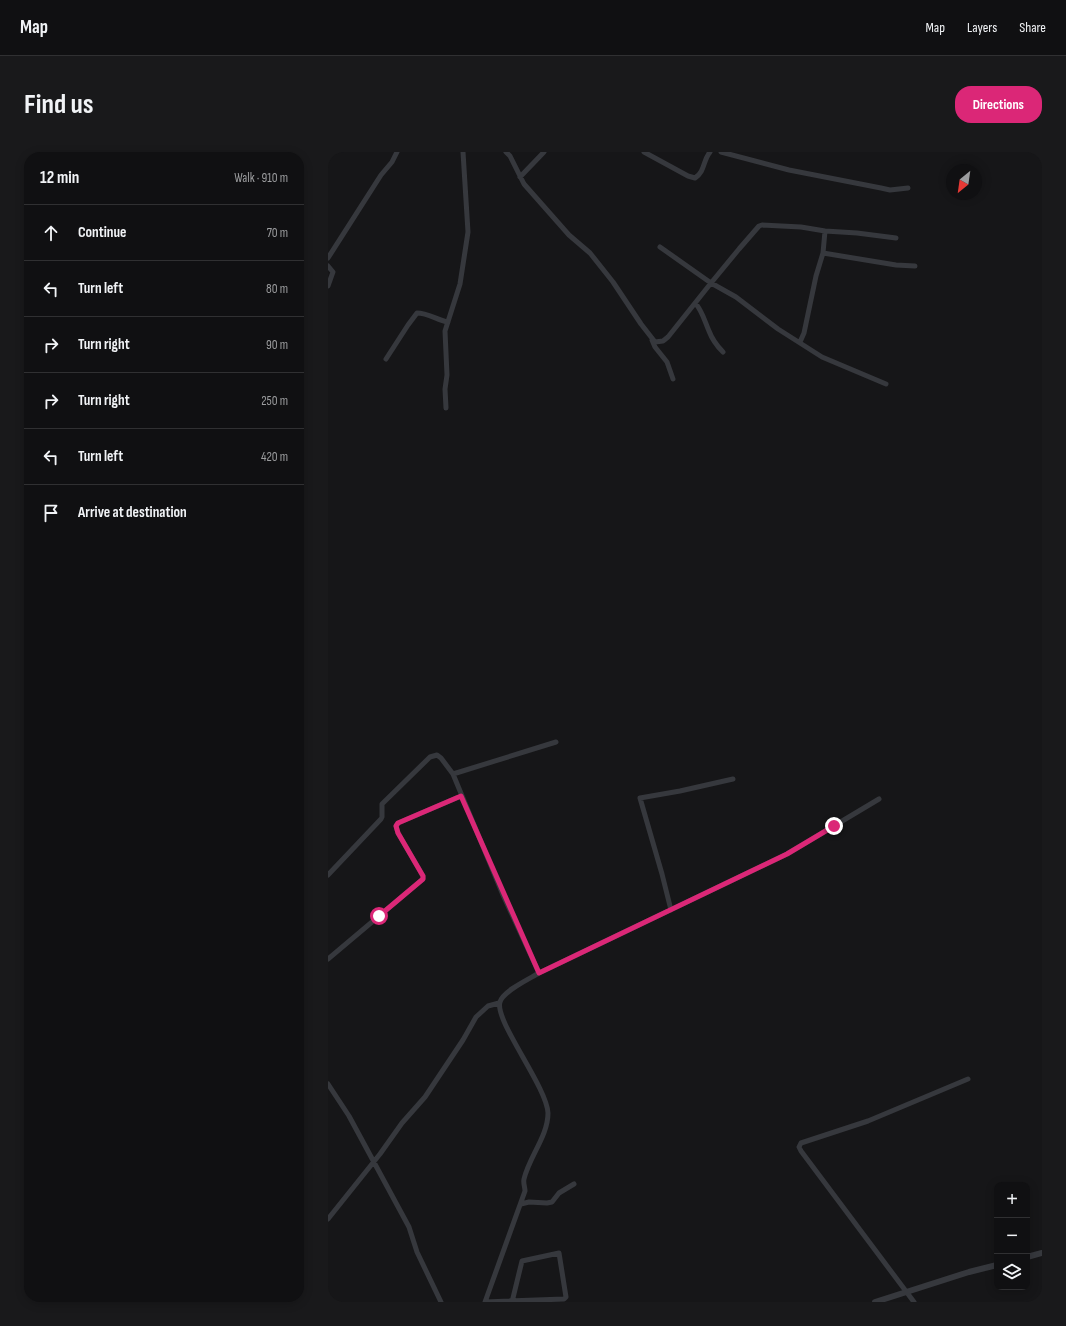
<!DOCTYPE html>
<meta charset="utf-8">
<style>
body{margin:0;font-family:"Sofia Sans Condensed",sans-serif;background:#19191b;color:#f1f3f6}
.controls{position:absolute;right:12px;bottom:12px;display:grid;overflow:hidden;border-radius:8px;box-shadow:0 2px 10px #0003}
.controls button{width:36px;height:36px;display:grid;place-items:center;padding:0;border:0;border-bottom:1px solid #303032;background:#101012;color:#f1f3f6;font:20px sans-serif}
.compass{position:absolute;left:618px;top:12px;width:36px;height:36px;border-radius:50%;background:#101012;box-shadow:0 2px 10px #0003;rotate:209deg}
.stop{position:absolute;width:12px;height:12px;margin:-9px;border:3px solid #db2777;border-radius:50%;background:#fff}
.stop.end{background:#db2777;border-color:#fff;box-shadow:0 1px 4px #0008}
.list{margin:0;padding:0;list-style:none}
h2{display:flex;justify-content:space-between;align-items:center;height:52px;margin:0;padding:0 16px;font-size:17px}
h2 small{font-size:13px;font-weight:400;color:#9c9d9f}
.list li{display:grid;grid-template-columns:26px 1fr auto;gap:12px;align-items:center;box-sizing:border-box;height:56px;padding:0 16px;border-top:1px solid #303032}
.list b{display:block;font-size:15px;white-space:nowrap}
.list em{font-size:13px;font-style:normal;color:#9c9d9f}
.icon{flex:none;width:22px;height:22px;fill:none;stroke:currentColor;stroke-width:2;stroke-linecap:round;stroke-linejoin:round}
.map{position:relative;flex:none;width:714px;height:1150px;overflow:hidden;border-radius:16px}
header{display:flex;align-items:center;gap:24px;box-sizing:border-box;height:56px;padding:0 20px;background:#101012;border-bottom:1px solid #303032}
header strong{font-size:19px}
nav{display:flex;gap:22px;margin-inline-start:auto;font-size:14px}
.intro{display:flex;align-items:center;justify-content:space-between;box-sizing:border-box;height:96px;padding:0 24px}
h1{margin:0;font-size:28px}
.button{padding:10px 18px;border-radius:16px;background:#db2777;color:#fff;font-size:14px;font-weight:700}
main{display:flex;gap:24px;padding:0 24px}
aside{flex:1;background:#101012;border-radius:16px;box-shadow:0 2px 10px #0003}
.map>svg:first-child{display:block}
</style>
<header>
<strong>Map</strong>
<nav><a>Map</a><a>Layers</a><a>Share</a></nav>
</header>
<div class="intro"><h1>Find us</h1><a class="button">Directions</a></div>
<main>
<aside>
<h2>12 min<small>Walk · 910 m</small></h2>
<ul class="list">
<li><svg class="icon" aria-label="ahead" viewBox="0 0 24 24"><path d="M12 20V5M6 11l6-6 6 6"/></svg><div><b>Continue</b></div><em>70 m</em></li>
<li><svg class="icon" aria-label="left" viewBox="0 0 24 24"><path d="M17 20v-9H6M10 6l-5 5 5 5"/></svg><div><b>Turn left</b></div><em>80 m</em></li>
<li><svg class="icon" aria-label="right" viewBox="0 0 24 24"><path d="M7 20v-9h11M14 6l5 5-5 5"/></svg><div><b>Turn right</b></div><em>90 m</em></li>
<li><svg class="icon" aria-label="right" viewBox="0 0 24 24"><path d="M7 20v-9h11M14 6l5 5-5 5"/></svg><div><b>Turn right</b></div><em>250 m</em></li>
<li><svg class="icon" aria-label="left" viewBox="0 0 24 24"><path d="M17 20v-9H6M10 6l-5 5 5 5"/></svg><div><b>Turn left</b></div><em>420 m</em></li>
<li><svg class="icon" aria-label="arrive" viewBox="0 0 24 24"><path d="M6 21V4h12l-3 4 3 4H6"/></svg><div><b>Arrive at destination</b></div></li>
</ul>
</aside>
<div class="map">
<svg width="714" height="1150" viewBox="0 0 714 1150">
<rect width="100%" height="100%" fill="#161618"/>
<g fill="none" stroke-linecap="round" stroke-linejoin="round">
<path stroke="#36383d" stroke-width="5" d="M178,0L182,4L196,32L241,83L262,101L285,130L313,172L327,190L335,189L340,185L383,131L408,145L450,177L494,205L558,232
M316,0L360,24L367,26C377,20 375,8 382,0
M393,0L461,18L553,36L562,38L580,36
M192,25L216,0
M332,95L383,131L411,97L431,74L434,73L473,75L497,79L529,81L568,86
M495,101L568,113L587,114
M0,106L53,23L64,10L69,0
M0,114L5,120L0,134
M367,151C374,158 377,170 381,179C384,187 389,194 395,200
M324,188L327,195L339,210L345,227
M472,190L476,181L488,124L495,101L497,79
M58,207L80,173L89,161C100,161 109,168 120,170
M118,256L117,237L119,223L117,179L132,132L140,80L135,0
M0,723L53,667L54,665V652L102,605L109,603L113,606L125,622
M343,758L334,722L312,646L352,639L405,627
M0,807L95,727V724L70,681L68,674L70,671L133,644
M211,821L175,743L125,622L228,590
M0,932L21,964L81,1075L89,1100L113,1150
M193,1052L201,1050L219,1051L224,1050L231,1041L246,1032
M0,1067L52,1002L74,971L97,945L135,888L148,865L160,854L171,851
M157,1150L197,1039C197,1035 195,1031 196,1027C201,1005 220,984 220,961C219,935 166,868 172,850C175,839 201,827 211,821L459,702L551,647
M157,1150L236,1147L238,1145L231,1101L194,1109L184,1150
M586,1150L473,999L471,995L473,991L540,969L640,927"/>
<path stroke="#36383d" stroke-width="6" d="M699,1105L714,1101
M547,1150L641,1120L669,1113"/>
</g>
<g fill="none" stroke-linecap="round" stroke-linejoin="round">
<path stroke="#db2777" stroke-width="5" d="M51,764L95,727V724L70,681L68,674L70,671L133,644L211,821L459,702L506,674"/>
</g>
</svg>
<div class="controls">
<button>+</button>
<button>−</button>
<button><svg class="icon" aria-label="layers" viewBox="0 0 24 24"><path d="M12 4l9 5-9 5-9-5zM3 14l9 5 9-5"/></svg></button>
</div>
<svg class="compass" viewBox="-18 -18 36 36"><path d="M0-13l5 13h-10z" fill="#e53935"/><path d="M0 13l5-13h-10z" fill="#9c9d9f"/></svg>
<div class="stop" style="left:51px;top:764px"></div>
<div class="stop end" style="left:506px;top:674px"></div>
</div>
</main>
